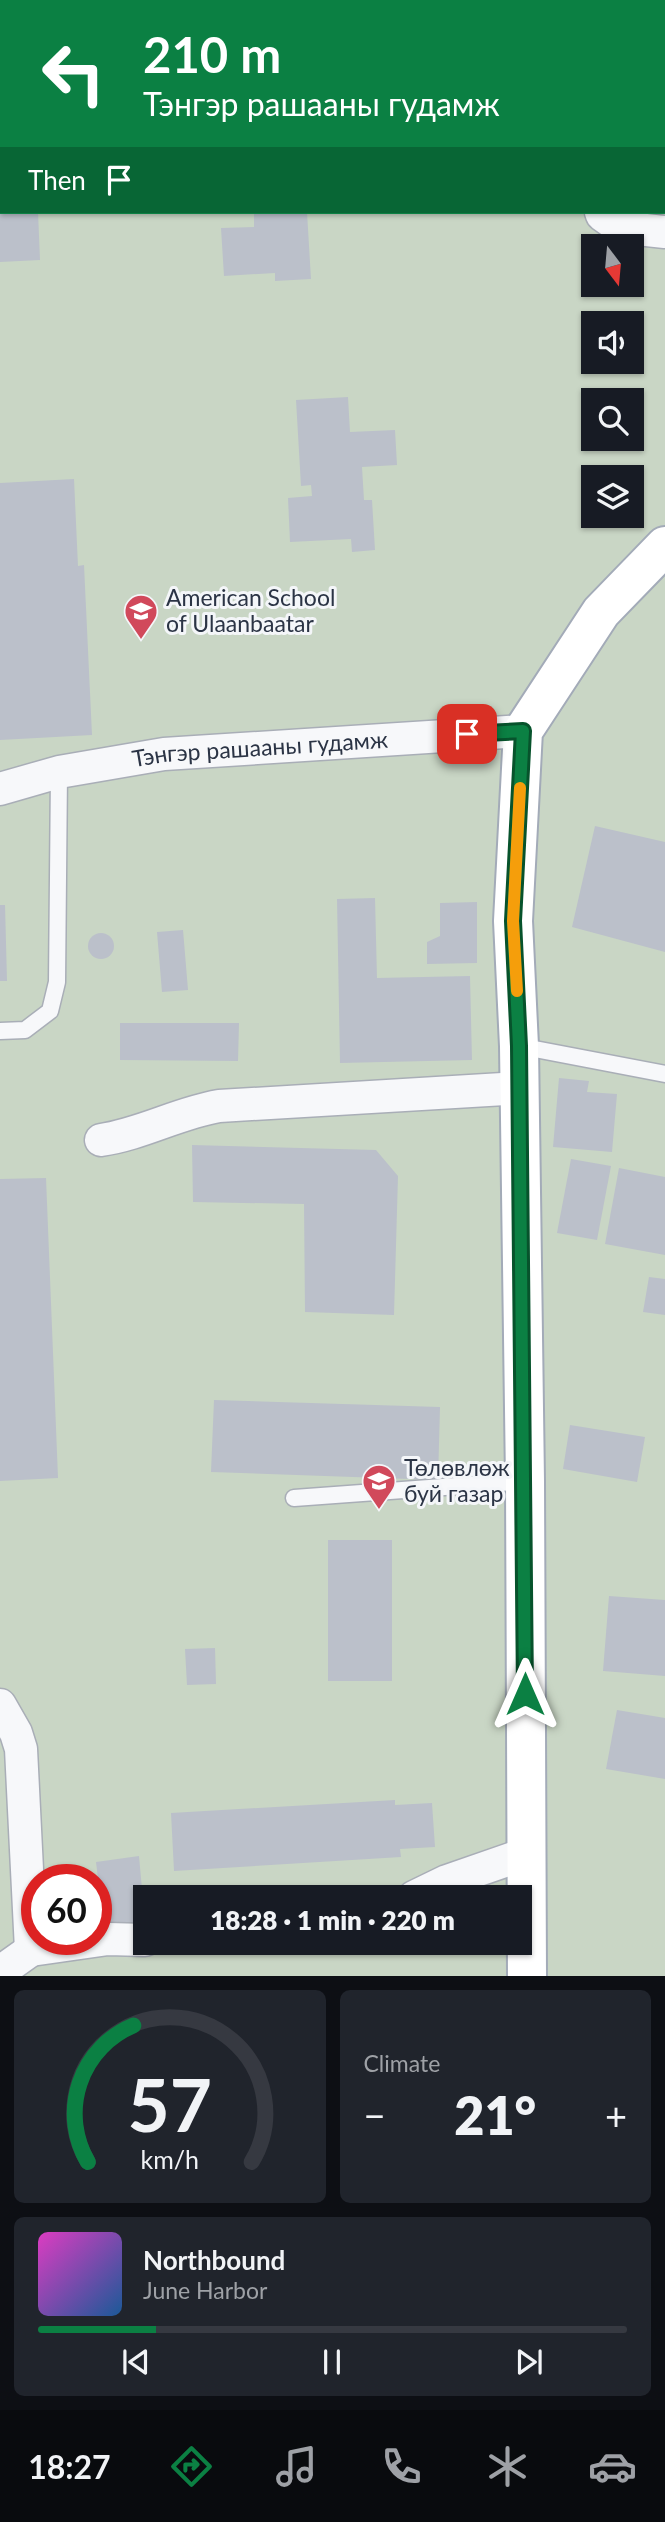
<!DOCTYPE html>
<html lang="en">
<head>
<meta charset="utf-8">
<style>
  :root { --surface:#171b24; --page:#20242c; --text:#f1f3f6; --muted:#9ea1a6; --line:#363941; --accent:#0b8043 }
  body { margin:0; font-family:Lato,sans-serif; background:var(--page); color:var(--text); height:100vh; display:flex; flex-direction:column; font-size:26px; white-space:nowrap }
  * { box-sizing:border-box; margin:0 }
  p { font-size:23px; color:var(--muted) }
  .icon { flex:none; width:38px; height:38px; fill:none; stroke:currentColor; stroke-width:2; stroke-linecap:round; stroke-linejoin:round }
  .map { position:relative; height:1976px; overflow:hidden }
  .details { display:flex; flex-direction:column; gap:14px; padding:14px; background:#0d0f14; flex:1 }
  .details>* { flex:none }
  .top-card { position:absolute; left:0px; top:0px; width:665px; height:214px; box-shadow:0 2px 5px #0004; background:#0b8043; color:#fff; overflow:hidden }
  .needle { width:46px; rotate:164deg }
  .controls { position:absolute; left:581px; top:234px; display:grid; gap:14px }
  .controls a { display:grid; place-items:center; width:63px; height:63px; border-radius:0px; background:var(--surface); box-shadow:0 2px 5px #0004; font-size:35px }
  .speed { position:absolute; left:21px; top:1864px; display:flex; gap:14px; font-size:35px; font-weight:700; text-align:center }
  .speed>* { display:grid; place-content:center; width:91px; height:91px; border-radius:50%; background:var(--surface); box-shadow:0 2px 5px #0004; line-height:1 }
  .speed .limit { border:10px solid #d22; background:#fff; color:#111 }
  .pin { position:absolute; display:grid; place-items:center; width:60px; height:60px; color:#fff; margin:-30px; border-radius:14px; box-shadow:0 4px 10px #0006 }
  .me { position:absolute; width:77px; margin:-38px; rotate:0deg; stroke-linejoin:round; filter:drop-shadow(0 0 5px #0008) }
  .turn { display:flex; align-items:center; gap:24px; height:147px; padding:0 28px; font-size:32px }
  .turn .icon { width:91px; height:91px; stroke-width:2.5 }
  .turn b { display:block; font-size:49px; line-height:60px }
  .then { display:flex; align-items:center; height:66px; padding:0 28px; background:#0003; gap:14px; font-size:26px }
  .big { font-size:52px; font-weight:800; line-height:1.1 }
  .details .card { flex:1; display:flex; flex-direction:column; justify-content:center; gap:10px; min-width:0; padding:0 24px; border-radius:10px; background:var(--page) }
  .details .dial { align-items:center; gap:0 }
  .dial svg { height:182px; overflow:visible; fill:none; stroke:var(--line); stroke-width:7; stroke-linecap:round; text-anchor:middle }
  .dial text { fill:var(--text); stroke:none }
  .song { display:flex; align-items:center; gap:21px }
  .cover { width:84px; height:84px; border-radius:10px; background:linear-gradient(135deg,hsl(310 70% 55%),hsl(210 70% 35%)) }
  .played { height:7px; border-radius:4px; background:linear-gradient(90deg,var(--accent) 20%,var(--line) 20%) }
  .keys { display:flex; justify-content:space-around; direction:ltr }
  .heat { display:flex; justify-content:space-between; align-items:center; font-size:38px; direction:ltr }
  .details .tiles { flex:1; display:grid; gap:14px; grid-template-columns:1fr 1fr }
  .card:last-child { grid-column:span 2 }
  .trip { position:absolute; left:133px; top:1885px; width:399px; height:70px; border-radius:0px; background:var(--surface); box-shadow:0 2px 5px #0004; font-weight:800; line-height:70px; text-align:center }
  .dock { display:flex; height:112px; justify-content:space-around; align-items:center; background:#090b0e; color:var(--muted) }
  .dock .icon { width:49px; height:49px }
  .dock .selected { color:var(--accent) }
  .dock b { font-size:32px; color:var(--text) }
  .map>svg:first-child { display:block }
</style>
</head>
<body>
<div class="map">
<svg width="665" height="1976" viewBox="0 0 665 1976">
  <rect width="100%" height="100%" fill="#e4e7ec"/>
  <path fill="#c9d6c5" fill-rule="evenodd" d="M0,0H665V1976H0ZM2,2H663V212H2ZM593,247H632V285H593ZM593,324H632V362H593ZM593,401H632V439H593ZM593,478H632V516H593ZM37,1880H96V1939H37ZM145,1897H520V1942H145Z"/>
  <g fill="#bbc0ca">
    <polygon points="0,212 38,212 40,260 0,262"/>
    <polygon points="254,212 307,212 311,279 275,281 275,273 224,276 221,228 254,227"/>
    <polygon points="348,397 350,432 395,430 397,465 362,467 364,500 372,500 375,550 352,552 351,539 290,542 288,498 312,496 311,485 301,486 296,400"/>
    <polygon points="74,479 78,566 84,565 92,735 0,740 0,483"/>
    <polygon points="595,826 665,842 665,952 572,927"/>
    <polygon points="375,898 377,978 470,976 472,1060 340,1063 337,899"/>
    <polygon points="477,902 477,963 427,964 427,942 440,936 440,903"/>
    <polygon points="0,905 5,905 7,981 0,981"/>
    <polygon points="183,930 188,990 162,992 157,932"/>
    <circle cx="101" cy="946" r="13"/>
    <polygon points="120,1023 239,1023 238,1061 120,1060"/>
    <polygon points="559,1078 589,1081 587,1092 617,1094 612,1152 553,1147"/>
    <polygon points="192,1145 376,1150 398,1176 394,1315 305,1312 304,1204 193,1202"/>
    <polygon points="571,1159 611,1166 597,1240 557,1233"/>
    <polygon points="619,1168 665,1177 665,1255 605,1244"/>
    <polygon points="46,1178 58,1478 0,1481 0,1179"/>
    <polygon points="649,1277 665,1279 665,1315 643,1312"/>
    <polygon points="214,1400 440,1407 438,1480 211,1472"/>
    <polygon points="570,1425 645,1437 637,1482 563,1469"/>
    <rect x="328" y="1540" width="64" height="141"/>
    <polygon points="609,1596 665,1600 665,1676 603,1671"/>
    <polygon points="215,1648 216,1684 187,1685 185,1649"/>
    <polygon points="617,1710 665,1718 665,1779 606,1769"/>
    <polygon points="395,1800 395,1805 432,1803 435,1847 400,1849 401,1857 174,1871 171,1813"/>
    <polygon points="139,1856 145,1923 104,1928 96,1862"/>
  </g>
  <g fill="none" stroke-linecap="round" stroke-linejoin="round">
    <defs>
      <g id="service">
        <polyline points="0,1031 25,1030 50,1011 57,982 59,772"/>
        <polyline points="519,1046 665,1074"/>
        <polyline points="294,1498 525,1481"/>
      </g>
      <g id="minor">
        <polyline points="593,0 593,2"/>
        <polyline points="601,212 602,215 619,227 665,232"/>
        <path id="s1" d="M0,789L59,772L164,754L523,731"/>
        <path d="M101,1140C142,1134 178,1113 219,1106L520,1088"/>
        <polyline points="0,1705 16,1733 21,1749 31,1950 108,1939 145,1940"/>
        <polyline points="414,1897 447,1881 525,1854"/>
        <polyline points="0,1972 31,1950"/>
      </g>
      <polyline id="primary" points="527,1976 525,1481 519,1046 513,921 523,731 601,612 665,546"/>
    </defs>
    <use href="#service" stroke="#a9aeb7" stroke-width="19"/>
    <use href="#minor" stroke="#a9aeb7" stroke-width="35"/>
    <use href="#primary" stroke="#a3abb8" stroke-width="42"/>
    <use href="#service" stroke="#f7f8fa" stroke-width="16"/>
    <use href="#minor" stroke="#f7f8fa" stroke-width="32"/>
    <use href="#primary" stroke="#fff" stroke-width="38"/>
  </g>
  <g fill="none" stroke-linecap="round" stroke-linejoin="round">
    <defs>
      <polyline id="route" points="467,734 523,731 513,921 519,1046 525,1694"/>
    </defs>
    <use href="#route" stroke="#07532c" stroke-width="18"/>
    <use href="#route" stroke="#0b8043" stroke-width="12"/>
    <polyline stroke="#f59e0b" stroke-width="12" points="517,991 513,921 520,788"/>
  </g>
  <defs>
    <symbol id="school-pin" viewBox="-11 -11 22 30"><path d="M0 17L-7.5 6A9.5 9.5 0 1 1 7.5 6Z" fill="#d1495b" stroke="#f4f6f9"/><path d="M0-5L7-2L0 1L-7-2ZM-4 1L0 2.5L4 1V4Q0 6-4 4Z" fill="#fff"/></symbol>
  </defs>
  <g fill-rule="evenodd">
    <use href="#school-pin" x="122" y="592" width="38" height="52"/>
    <use href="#school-pin" x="360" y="1462" width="38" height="52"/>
  </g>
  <g text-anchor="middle" stroke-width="6" stroke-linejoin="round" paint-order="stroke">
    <g font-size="23" fill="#2b3445" stroke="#f4f6f9" text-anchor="start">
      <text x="166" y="606">American School<tspan x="166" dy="26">of Ulaanbaatar</tspan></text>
      <text x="404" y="1476">Төлөвлөж<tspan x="404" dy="26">буй газар</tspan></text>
    </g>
    <g font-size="23" fill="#2b3445" stroke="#f4f6f9">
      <text dy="8" stroke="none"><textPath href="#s1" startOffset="264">Тэнгэр рашааны гудамж</textPath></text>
    </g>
  </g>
</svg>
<div class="controls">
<a><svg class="needle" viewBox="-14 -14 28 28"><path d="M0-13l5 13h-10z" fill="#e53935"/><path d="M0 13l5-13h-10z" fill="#9ea1a6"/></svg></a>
<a><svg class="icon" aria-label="sound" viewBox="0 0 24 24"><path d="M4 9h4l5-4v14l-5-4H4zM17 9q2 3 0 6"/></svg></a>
<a><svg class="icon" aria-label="search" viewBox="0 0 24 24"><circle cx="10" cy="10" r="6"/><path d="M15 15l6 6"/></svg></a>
<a><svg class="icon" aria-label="layers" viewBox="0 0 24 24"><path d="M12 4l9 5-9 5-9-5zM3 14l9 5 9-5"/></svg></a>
</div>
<div class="speed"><div class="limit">60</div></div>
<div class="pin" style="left:467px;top:734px;background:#d93025"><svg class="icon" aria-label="arrive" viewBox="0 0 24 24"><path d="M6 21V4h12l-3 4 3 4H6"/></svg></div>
<svg class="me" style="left:525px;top:1694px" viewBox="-20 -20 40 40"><path d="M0-17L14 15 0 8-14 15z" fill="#0b8043" stroke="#fff" stroke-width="4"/></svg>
<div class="trip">18:28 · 1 min · 220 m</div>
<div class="top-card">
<div class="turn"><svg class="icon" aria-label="left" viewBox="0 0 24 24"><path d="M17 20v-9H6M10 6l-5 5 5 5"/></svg><div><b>210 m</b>Тэнгэр рашааны гудамж</div></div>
<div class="then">Then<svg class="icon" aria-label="arrive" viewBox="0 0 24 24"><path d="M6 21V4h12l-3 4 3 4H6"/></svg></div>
</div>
</div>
<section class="details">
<div class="tiles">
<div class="card dial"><svg viewBox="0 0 100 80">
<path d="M14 69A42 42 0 1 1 86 69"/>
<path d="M14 69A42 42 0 0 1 34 9" stroke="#0b8043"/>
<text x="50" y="56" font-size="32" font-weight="700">57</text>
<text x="50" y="72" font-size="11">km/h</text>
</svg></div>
<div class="card"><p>Climate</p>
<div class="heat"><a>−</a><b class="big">21°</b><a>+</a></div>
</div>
<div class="card">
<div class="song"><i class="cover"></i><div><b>Northbound</b><p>June Harbor</p></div></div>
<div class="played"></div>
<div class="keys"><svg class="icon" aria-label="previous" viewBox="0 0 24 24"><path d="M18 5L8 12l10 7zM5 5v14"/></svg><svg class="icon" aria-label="pause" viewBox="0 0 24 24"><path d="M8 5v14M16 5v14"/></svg><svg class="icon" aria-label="next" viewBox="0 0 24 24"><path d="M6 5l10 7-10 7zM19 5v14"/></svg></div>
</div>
</div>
</section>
<nav class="dock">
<b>18:27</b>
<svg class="icon selected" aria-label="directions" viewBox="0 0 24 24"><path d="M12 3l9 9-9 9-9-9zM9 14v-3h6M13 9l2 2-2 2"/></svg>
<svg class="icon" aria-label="music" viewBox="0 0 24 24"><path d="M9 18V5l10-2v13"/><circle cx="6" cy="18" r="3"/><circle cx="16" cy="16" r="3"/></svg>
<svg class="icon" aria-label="phone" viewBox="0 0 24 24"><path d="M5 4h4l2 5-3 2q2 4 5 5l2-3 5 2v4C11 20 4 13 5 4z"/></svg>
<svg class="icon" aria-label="climate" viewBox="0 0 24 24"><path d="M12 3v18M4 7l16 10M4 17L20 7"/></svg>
<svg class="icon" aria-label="car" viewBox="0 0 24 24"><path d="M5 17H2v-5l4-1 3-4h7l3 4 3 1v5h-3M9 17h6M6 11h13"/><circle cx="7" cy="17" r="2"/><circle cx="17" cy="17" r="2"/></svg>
</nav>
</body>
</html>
